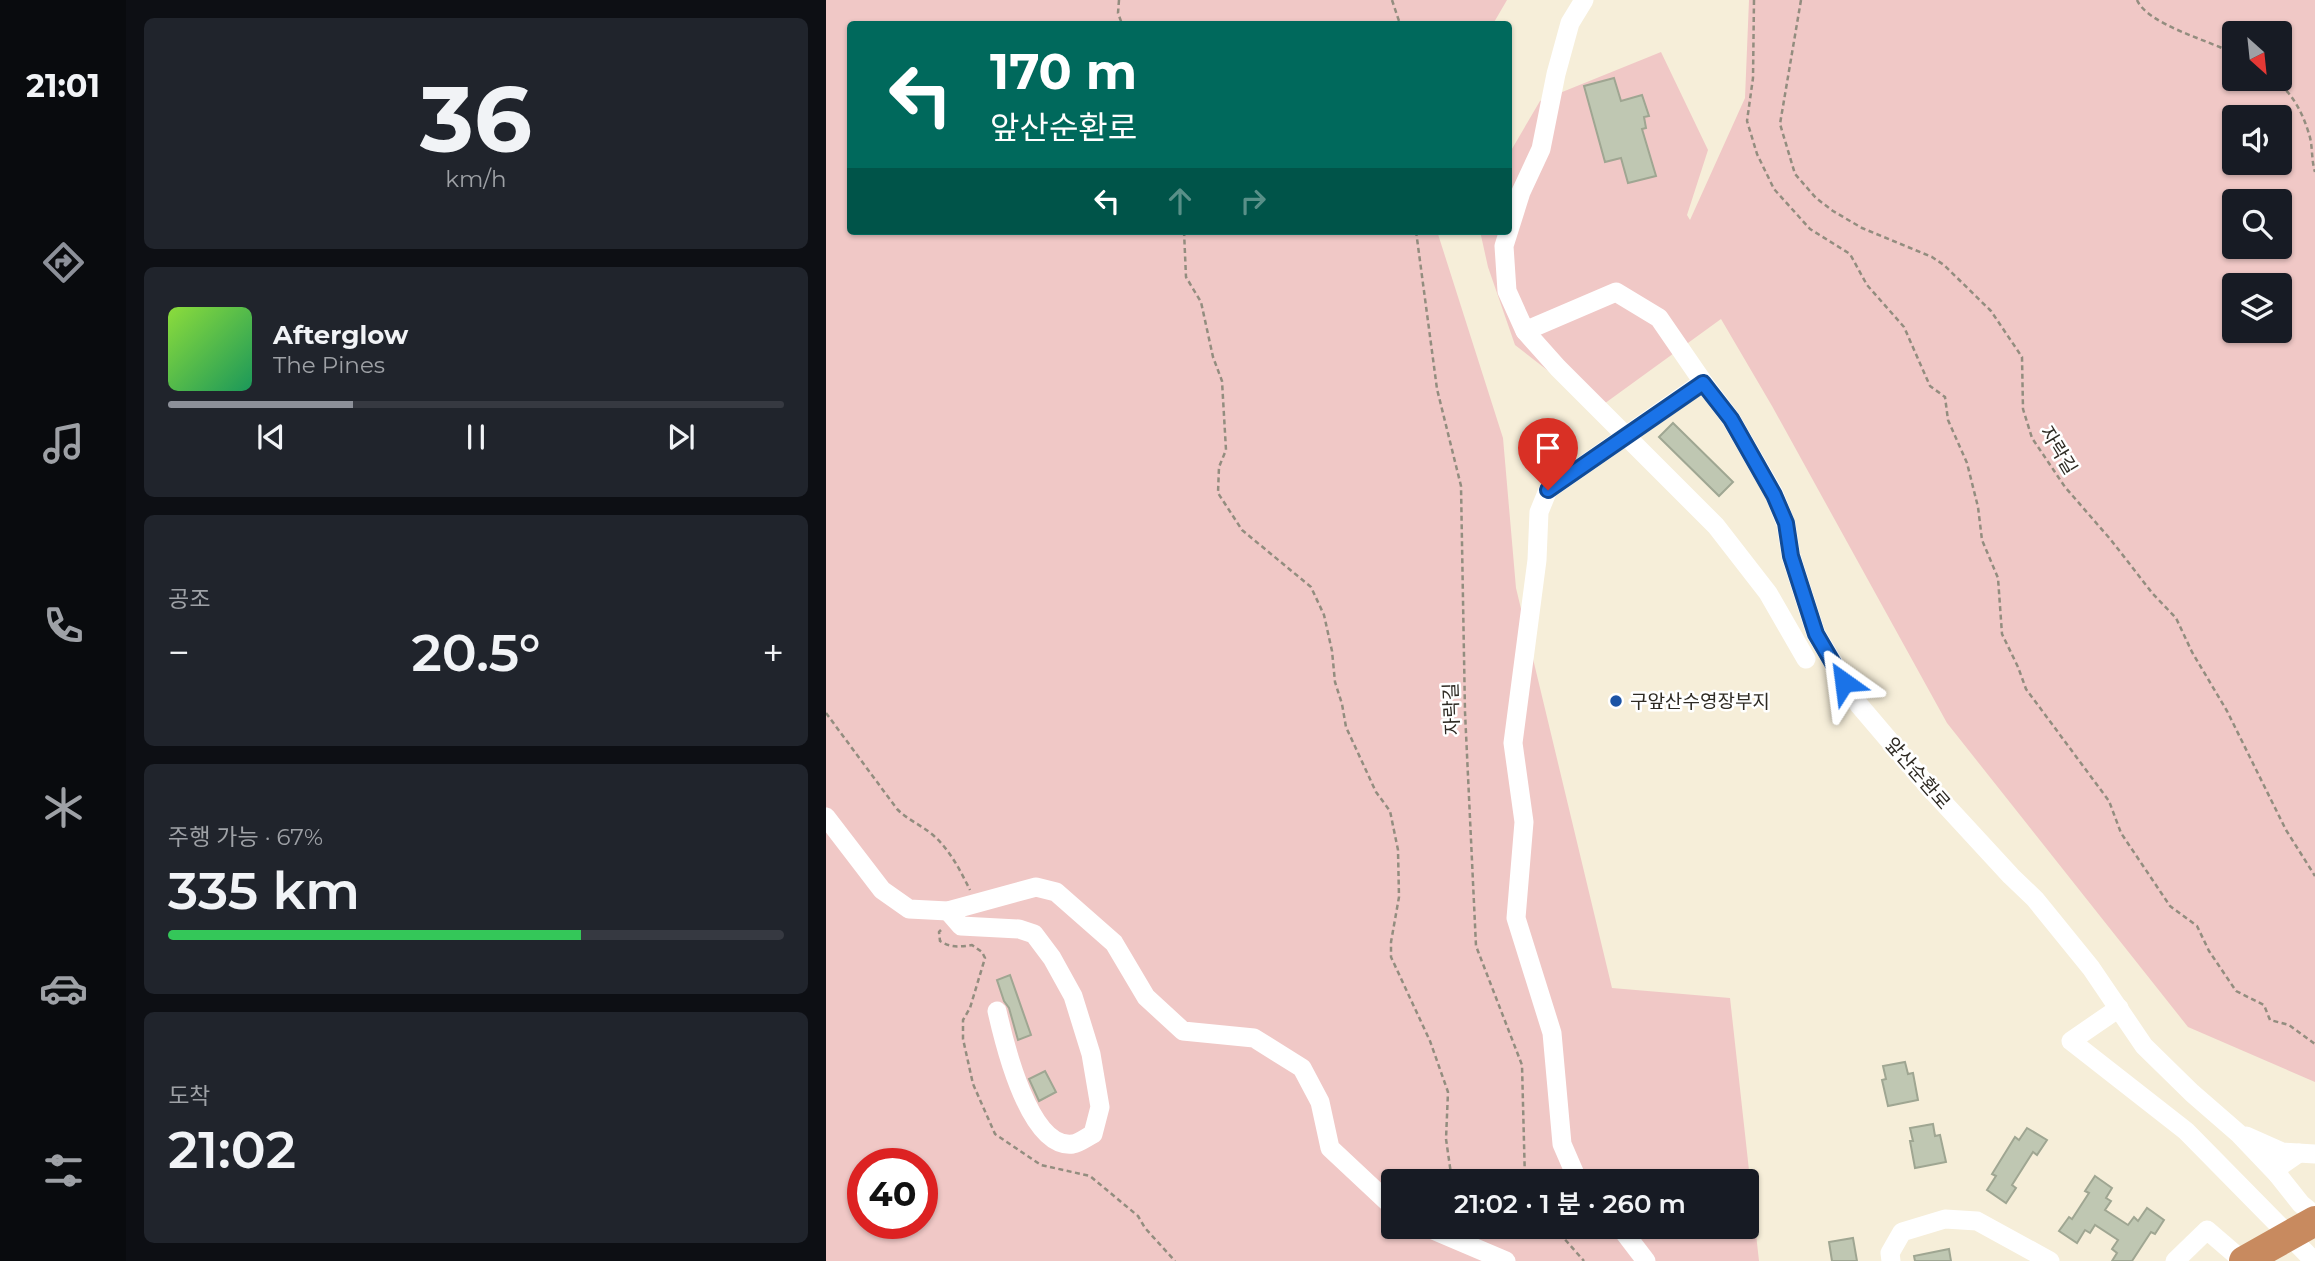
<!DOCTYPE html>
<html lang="ko">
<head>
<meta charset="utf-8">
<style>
  :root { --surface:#171b24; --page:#20242c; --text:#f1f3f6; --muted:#9ea1a6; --line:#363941; --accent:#8c9099 }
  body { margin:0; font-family:Montserrat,"Noto Sans KR",sans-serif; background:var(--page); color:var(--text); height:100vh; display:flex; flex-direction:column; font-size:26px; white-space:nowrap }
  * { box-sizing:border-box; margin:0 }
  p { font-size:23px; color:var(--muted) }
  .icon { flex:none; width:38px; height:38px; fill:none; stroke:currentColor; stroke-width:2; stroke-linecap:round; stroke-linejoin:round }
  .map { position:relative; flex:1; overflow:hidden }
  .panel { display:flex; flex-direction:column; gap:18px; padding:18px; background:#0d0f14; width:700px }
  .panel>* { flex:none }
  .hud { position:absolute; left:21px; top:21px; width:665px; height:214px; border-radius:7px; box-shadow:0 2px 5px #0004; background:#00695c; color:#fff; overflow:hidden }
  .needle { width:46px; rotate:153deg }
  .fabs { position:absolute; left:1396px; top:21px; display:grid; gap:14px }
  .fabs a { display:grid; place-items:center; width:70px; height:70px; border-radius:7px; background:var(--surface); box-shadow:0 2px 5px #0004; font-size:35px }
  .speed { position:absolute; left:21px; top:1148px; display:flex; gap:14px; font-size:35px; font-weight:700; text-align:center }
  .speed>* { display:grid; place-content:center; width:91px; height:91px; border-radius:50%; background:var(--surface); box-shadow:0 2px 5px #0004; line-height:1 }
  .speed .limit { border:10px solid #d22; background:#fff; color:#111 }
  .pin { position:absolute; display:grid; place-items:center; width:60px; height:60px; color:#fff; margin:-72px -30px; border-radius:50% 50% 50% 0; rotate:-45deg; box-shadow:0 0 7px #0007 }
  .pin .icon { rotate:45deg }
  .me { position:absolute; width:77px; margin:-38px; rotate:329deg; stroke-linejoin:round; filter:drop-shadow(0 0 5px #0008) }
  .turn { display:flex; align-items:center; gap:24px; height:147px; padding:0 28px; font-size:32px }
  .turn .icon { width:91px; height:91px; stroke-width:2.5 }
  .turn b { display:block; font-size:49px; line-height:60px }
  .lanes { display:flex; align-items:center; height:66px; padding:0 28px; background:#0003; justify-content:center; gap:35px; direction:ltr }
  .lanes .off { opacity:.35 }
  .big { font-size:52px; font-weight:600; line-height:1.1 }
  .panel .tile { flex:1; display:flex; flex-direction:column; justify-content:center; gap:10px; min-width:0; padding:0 24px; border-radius:10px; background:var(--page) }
  .panel .dial { align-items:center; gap:0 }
  .dial b { font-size:91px; line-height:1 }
  .song { display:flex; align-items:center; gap:21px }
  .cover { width:84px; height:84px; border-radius:10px; background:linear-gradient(135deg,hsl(90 70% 55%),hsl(150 70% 35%)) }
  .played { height:7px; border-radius:4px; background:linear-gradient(90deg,var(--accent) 30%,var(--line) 30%) }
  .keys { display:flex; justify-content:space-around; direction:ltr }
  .heat { display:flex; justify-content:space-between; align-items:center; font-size:38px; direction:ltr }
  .charge { height:10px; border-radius:5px; background:linear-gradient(90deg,#34c759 67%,var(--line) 0) }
  .trip { position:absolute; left:555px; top:1169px; width:378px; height:70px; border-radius:7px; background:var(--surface); box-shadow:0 2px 5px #0004; font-weight:600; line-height:70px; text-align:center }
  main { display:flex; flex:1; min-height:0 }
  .tabs { display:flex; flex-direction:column; width:126px; justify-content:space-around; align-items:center; background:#090b0e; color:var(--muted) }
  .tabs .icon { width:49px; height:49px }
  .tabs .current { color:var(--accent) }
  .tabs b { font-size:32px; color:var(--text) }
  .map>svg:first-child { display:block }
</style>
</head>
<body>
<main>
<nav class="tabs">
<b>21:01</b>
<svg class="icon current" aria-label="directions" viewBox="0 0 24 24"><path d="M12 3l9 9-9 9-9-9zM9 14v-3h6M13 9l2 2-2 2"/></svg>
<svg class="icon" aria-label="music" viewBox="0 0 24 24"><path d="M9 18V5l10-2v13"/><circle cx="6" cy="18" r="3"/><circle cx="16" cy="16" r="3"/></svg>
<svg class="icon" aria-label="phone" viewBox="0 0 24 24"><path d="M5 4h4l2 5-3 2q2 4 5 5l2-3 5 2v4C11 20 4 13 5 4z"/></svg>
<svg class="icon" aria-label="climate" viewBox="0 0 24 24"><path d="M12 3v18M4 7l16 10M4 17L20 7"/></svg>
<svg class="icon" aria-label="car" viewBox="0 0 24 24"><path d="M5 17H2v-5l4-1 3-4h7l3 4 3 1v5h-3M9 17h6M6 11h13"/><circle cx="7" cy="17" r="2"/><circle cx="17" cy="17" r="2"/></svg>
<svg class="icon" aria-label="filters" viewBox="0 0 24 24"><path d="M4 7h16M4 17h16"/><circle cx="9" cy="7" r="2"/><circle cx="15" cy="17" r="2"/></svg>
</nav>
<section class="panel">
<div class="tile dial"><b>36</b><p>km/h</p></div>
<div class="tile">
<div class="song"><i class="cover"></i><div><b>Afterglow</b><p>The Pines</p></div></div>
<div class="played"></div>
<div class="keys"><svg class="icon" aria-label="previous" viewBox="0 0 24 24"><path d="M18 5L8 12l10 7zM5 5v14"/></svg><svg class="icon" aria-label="pause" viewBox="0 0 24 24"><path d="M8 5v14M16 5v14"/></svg><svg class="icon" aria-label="next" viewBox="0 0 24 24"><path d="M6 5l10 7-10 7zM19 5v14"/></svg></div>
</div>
<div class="tile"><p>공조</p>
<div class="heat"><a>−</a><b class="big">20.5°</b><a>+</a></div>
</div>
<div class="tile"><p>주행 가능 · 67%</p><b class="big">335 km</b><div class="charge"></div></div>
<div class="tile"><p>도착</p><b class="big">21:02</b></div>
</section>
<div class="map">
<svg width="1489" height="1261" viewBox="0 0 1489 1261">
  <rect width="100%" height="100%" fill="#f6eed9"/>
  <g fill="#f0c8c6" fill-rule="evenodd">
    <path d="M0,0H681L667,24H24V231H611L677,438L690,588L786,988L904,998L933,1261H0ZM37,1164H96V1223H37ZM567,1181H920V1227H567Z"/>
    <path d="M923,0H1489V1082L1362,1027L1121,723L946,406L895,319L771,409L689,345L662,267L654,231H682L683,154L714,101L835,52L882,150L861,215L864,220L919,98ZM1409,33H1454V79H1409ZM1409,117H1454V163H1409ZM1409,201H1454V247H1409ZM1409,285H1454V331H1409Z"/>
  </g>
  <g fill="#bfc7b2" stroke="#9fa692" stroke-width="2">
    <polygon points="788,78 795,101 816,95 823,116 818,117 820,128 816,129 830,176 802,183 795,158 779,162 758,86"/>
    <polygon points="847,423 907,482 893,496 833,437"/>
    <polygon points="184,975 205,1035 192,1040 183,1008 178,1001 171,980"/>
    <polygon points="1079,1062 1082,1074 1087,1073 1092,1100 1062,1106 1056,1080 1060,1079 1057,1066"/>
    <polygon points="219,1071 230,1092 213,1101 203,1079"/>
    <polygon points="1107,1124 1109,1136 1114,1135 1120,1162 1089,1168 1084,1141 1087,1141 1084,1128"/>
    <polygon points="1201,1128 1221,1140 1211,1155 1207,1152 1186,1185 1190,1188 1180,1203 1161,1190 1170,1176 1166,1174 1189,1137 1193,1140"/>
    <polygon points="1269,1176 1286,1188 1280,1198 1285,1201 1279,1210 1302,1225 1308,1217 1312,1221 1321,1208 1338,1220 1329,1234 1325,1232 1306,1261 1286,1261 1291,1253 1286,1249 1292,1240 1269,1225 1264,1233 1259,1230 1251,1243 1233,1231 1243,1217 1246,1219 1263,1193 1259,1191"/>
    <polygon points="1027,1238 1031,1261 1006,1261 1003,1242"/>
    <polygon points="1123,1249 1125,1261 1089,1261 1088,1256"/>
  </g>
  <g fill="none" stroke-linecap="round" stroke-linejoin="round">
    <g stroke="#938d7f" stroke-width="2.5" stroke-dasharray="5 3.5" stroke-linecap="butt">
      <polyline points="293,0 292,13 296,24"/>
      <polyline points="566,0 574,24"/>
      <polyline points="928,0 927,78 921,121 931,154 948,189 984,229 1024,254 1041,285 1078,327 1104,386 1119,397 1122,420 1141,463 1152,507 1156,540 1172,578 1176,634 1192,667 1200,689 1283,801 1295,833 1344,906 1371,926 1383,951 1410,991 1438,1005 1444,1020 1463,1025 1489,1044"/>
      <polyline points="975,0 954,124 969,174 990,198 1007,211 1036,228 1106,257 1118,265 1165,311 1196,357 1197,409 1206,438 1239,487 1285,540 1327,594 1350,618 1366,652 1401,711 1460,830 1489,876"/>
      <path d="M1311,0C1322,25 1385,41 1409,54"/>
      <path d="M1448,79C1466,93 1476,111 1483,134C1487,146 1485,159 1489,172"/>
      <polyline points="358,231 360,277 375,302 387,357 396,381 400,450 393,467 392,493 416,530 485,587 498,615 506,651 509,682 516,704 520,727 550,792 564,811 572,850 573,897 565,942 565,957 604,1041 622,1092 620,1139 626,1181"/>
      <polyline points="590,231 611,389 635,486 639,712 650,946 696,1065 699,1181"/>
      <path d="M0,713L71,809C82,820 95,825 107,835C124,850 134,870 144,890"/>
      <path d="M115,930L113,932L114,941C125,948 133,947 146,945L156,952L159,958L144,1008L137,1020V1039L147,1084L169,1134L215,1165L264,1176L312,1216L319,1228L349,1261"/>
      <polyline points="728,1227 758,1261"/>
    </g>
    <g stroke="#fff" stroke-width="19">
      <polyline points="758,0 744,23 730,74 715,149 695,192 678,246 681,291 699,331 790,292 833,318 877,382"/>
      <polyline points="699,331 732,368 890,526 942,593 980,659"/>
      <polyline points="0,817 56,890 83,909 122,911 210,887 230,892 288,943 320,997 357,1031 428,1038 476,1068 494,1102 504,1148 567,1207"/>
      <path d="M122,911L135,926L193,929L208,934L226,958L247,996L265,1054L274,1107L267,1134C261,1137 253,1143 247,1144C203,1150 178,1042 171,1011"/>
      <polyline points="1293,1008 1245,1041 1360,1131 1488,1261"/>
      <polyline points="1420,1136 1456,1152 1489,1154"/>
      <polyline points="1473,1153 1454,1166 1452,1175 1475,1204 1489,1215"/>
      <polyline points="752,1181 736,1144 726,1033 690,918 698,822 687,743 711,560 713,512 722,490 877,382 905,419 948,494 960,524 965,556 990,634 1033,705 1102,786 1185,876 1209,899 1265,968 1318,1046 1366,1093 1412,1133 1452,1175"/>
      <polyline points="600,1227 680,1261"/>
      <polyline points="794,1227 820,1261"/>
      <polyline points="1065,1261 1064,1253 1076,1232 1119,1219 1151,1221 1224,1261"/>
      <polyline points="1349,1261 1381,1230 1417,1261"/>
    </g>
    <polyline stroke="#c88a5f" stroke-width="30" points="1418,1261 1489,1221"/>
  </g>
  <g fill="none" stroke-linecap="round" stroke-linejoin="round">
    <defs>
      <polyline id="route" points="722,490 877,383 905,419 948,495 960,523 965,556 990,634 1018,682"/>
    </defs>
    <use href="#route" stroke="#114b97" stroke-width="18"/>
    <use href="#route" stroke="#1a73e8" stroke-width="12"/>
  </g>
  <circle fill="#1b53a5" stroke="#fff" stroke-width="2.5" cx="790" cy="701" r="7"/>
  <g text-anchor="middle" stroke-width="5" stroke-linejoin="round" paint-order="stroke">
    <g font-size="19" fill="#2e2a23" stroke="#fff">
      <text transform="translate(1233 450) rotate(59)" y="7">자락길</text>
      <text transform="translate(625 709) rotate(-92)" y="7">자락길</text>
      <text transform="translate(1092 773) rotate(49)" y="7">앞산순환로</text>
    </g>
    <g font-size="19" fill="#2e2a23" stroke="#fff" text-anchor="start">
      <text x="804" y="708">구앞산수영장부지</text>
    </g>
  </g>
</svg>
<div class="fabs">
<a><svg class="needle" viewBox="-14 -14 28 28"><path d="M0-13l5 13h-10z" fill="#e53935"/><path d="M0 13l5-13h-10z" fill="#9ea1a6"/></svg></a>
<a><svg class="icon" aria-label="sound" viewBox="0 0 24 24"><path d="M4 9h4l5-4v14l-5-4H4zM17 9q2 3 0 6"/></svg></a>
<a><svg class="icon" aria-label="search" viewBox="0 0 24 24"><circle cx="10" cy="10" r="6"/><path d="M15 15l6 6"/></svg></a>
<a><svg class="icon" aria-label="layers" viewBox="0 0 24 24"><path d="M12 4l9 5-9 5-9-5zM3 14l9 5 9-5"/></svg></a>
</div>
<div class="speed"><div class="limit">40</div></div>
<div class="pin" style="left:722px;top:490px;background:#d93025"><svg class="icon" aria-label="arrive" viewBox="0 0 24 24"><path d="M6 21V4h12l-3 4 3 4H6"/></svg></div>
<svg class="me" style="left:1018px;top:682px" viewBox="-20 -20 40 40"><path d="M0-17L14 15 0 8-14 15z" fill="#1a73e8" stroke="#fff" stroke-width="4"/></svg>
<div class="trip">21:02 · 1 분 · 260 m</div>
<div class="hud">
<div class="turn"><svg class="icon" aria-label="left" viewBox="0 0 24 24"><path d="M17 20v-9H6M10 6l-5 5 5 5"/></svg><div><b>170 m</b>앞산순환로</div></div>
<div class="lanes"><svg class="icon" aria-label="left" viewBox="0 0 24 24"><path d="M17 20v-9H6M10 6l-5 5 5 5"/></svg><svg class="icon off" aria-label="ahead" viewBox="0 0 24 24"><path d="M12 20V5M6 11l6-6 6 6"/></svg><svg class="icon off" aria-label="right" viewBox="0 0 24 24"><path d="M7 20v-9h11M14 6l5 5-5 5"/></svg></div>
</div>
</div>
</main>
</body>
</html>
